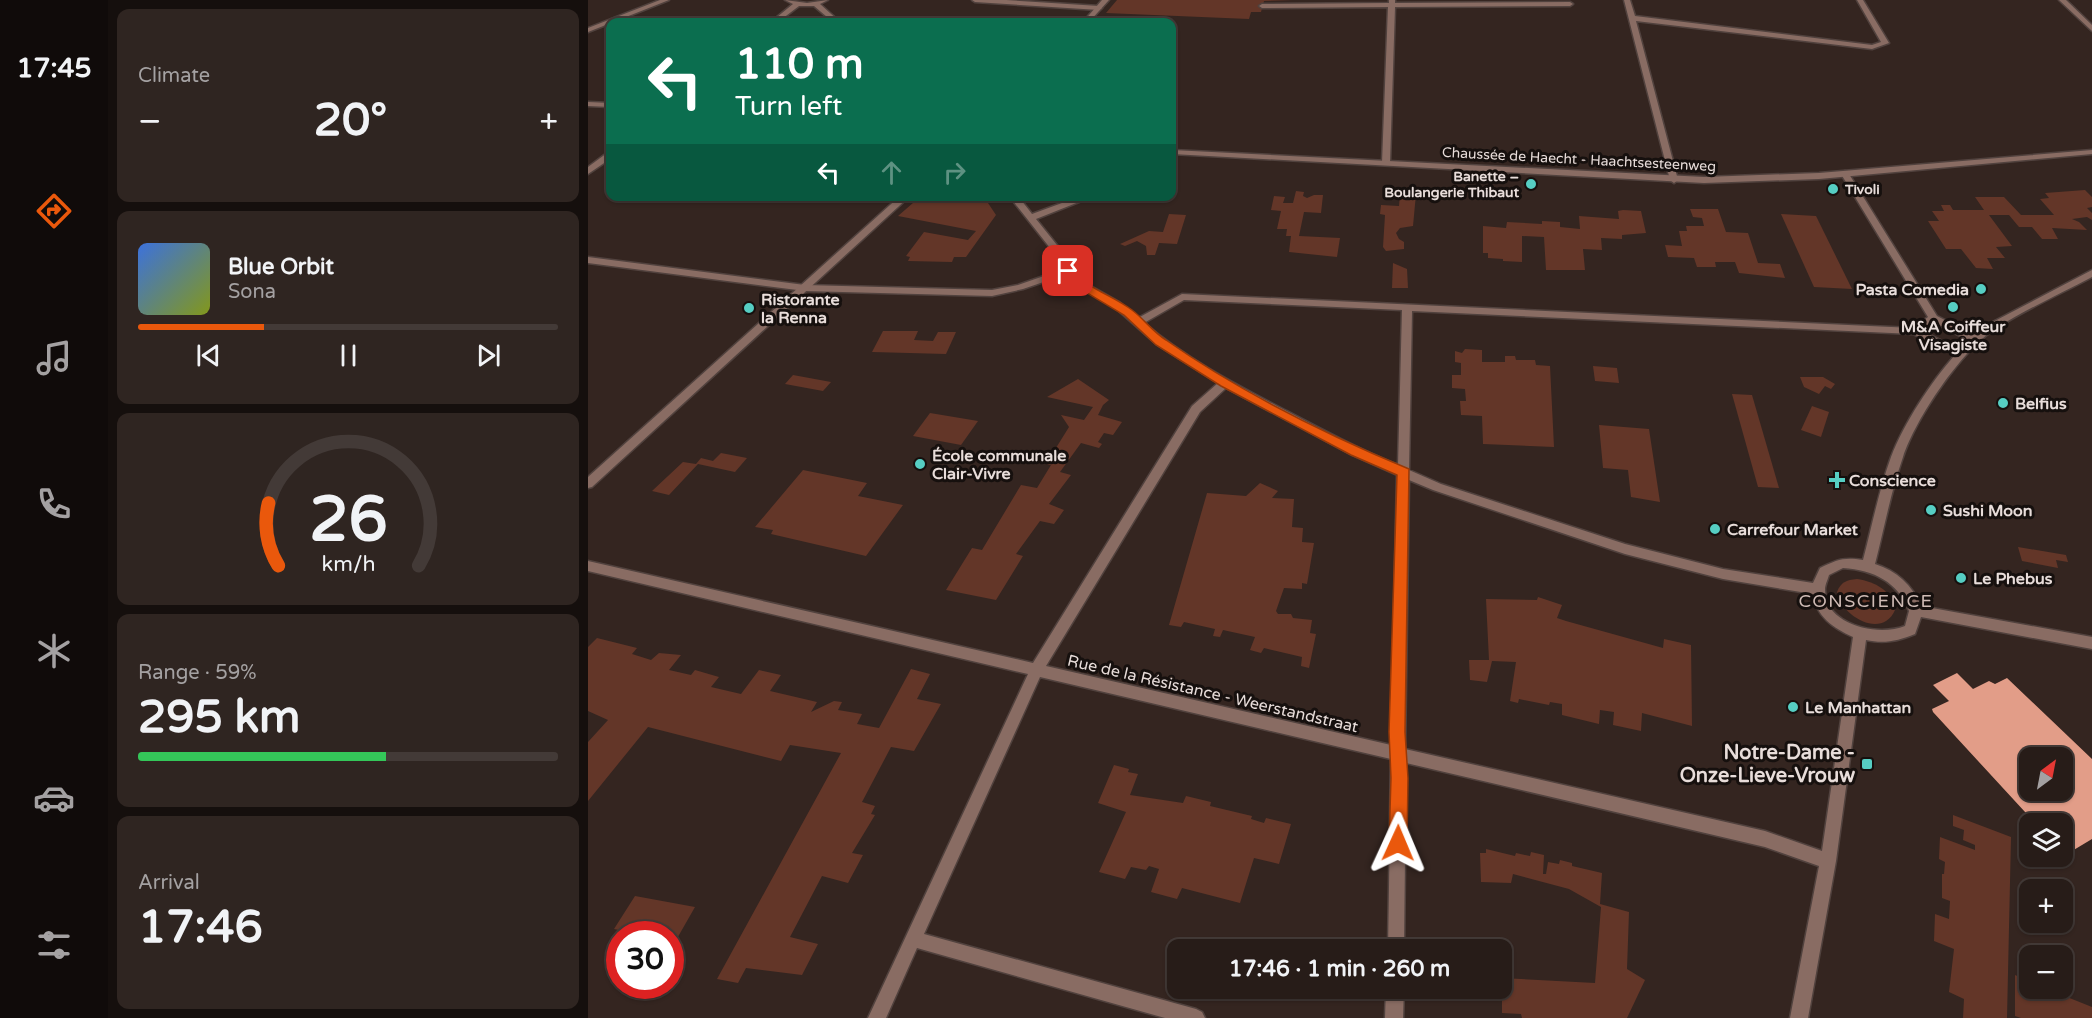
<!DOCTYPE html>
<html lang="en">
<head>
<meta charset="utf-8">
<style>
  :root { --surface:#271c18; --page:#2f2521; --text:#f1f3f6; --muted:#a4a1a2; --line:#433a37; --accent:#ea580c }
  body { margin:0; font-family:"Varela Round",sans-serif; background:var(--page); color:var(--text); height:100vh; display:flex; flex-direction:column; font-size:22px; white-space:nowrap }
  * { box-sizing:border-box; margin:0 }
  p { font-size:20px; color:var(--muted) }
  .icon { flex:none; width:33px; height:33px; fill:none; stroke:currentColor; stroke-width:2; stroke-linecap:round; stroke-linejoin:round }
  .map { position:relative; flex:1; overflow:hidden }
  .side { display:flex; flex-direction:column; gap:9px; padding:9px; background:#150f0d; width:480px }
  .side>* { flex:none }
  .banner { position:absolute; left:18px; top:18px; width:570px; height:183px; border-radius:12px; box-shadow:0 2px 4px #0004,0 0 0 2px var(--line); background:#0b6e4f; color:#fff; overflow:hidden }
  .needle { width:39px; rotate:32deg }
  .buttons { position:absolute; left:1431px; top:747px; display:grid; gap:12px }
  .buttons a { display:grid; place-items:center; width:54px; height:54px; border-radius:12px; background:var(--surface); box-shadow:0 2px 4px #0004,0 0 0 2px var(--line); font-size:30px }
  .speed { position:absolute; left:18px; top:921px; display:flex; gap:12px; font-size:30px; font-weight:700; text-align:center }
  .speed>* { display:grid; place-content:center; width:78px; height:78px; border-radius:50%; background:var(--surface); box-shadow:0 2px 4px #0004,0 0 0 2px var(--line); line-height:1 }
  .speed .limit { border:9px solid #d22; background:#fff; color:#111 }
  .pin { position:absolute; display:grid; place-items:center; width:51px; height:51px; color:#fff; margin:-26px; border-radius:12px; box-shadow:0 3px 9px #0006 }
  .me { position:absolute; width:66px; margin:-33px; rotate:1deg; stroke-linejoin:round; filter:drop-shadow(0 0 4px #0008) }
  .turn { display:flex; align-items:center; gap:21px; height:126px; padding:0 30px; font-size:27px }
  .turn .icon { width:78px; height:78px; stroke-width:2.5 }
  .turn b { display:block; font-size:42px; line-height:51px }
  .lanes { display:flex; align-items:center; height:57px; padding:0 30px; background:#0003; justify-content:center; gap:30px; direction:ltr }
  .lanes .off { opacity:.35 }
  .big { font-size:45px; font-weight:700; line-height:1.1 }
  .side .widget { flex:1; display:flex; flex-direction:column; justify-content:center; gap:9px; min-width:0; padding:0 21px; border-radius:12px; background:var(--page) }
  .side .dial { align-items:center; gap:0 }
  .dial svg { height:156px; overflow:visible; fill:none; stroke:var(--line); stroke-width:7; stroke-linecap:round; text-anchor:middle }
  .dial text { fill:var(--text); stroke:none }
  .song { display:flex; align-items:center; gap:18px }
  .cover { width:72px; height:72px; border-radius:9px; background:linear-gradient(135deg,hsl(220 70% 55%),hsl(70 70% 35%)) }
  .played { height:6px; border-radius:3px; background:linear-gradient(90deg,var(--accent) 30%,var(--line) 30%) }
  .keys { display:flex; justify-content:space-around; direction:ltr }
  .heat { display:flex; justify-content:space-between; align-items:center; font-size:33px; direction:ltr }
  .charge { height:9px; border-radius:4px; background:linear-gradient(90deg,#34c759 59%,var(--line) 0) }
  .trip { position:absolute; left:579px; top:939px; width:345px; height:60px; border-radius:12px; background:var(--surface); box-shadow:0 2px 4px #0004,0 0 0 2px var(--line); font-weight:700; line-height:60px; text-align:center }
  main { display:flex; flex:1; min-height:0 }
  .menu { display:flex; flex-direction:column; width:108px; justify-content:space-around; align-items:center; background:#100b0a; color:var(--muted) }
  .menu .icon { width:42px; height:42px }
  .menu .active { color:var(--accent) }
  .menu b { font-size:27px; color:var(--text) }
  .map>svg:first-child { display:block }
</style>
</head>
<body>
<main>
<nav class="menu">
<b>17:45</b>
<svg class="icon active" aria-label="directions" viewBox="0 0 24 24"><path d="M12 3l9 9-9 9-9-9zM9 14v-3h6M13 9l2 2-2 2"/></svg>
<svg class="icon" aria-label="music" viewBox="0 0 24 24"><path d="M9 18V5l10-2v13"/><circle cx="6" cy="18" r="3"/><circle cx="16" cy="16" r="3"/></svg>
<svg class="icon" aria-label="phone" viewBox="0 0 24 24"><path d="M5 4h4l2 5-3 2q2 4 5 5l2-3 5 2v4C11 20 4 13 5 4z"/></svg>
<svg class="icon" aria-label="climate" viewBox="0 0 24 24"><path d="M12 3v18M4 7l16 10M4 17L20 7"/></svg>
<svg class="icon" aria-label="car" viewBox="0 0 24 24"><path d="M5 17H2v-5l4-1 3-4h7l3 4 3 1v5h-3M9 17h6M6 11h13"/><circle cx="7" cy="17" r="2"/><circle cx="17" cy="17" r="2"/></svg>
<svg class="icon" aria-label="filters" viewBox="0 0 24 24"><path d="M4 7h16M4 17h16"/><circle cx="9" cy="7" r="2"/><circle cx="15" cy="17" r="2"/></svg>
</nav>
<section class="side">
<div class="widget"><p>Climate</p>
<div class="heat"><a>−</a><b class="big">20°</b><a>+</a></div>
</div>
<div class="widget">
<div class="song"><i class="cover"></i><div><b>Blue Orbit</b><p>Sona</p></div></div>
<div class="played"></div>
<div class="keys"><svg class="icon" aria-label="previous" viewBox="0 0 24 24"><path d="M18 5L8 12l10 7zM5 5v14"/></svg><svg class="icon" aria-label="pause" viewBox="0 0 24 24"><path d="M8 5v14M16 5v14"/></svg><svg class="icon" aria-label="next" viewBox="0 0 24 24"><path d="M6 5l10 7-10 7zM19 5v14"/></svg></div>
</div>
<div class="widget dial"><svg viewBox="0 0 100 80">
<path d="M14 69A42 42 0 1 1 86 69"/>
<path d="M14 69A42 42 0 0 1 9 37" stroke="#ea580c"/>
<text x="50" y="56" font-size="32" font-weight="700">26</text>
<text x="50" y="72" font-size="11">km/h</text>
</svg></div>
<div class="widget"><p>Range · 59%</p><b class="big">295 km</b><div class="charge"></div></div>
<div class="widget"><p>Arrival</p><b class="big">17:46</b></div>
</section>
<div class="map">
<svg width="1504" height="1018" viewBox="0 0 1504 1018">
  <rect width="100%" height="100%" fill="#342520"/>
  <g fill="#633628">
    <polygon points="529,0 705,0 676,1 673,12 663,12 661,19 518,13"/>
    <polygon points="1497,190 1504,197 1504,207 1499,208 1504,213 1504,220 1499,217 1484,219 1491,222 1499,230 1464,228 1470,239 1454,239 1444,227 1431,227 1421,215 1401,215 1424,246 1408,247 1417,258 1399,258 1405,269 1388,268 1373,249 1358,249 1340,221 1351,221 1344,211 1356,211 1353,205 1362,205 1365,210 1396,210 1387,197 1416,197 1433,215 1466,215 1452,199 1461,198 1457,193"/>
    <polygon points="708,191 716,192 715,196 719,198 726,195 735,195 733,213 716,212 711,236 752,238 749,257 701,252 703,236 698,236 699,229 689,229 693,211 683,210 686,196 697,197 695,203 705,203"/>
    <polygon points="812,194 828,194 825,226 812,228 808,233 811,239 816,242 816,249 798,251 795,247 797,215 792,214 793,205 811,206"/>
    <polygon points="333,196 396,197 408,215 378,257 366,257 364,262 320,261 322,257 318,256 336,232 380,240 388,231 310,216"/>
    <polygon points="1102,209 1130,209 1138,232 1160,233 1170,263 1192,264 1197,278 1151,273 1147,262 1127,262 1128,267 1109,267 1106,258 1080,257 1077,245 1094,246 1091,231 1099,231 1098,226 1116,226 1114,218 1105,217"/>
    <polygon points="1035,210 1053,211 1058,233 1034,235 1034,239 1013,238 1014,250 995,249 997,270 958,270 956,237 934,236 934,262 915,261 915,259 900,258 900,253 895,253 895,226 918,228 919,222 954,224 954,221 972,222 972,227 992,229 991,216 1031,219 1030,211"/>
    <polygon points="581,214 598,215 589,244 571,243 567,255 559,255 558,246 549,241 537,246 532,244 561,231 575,232"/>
    <polygon points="1193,214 1228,216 1264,289 1226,287"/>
    <polygon points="805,263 819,269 820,288 804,288"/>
    <polygon points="295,331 330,331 326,340 345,341 350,332 368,332 358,354 284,352"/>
    <polygon points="877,349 894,350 894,362 917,362 917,356 927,356 928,360 947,360 948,365 962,366 966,447 895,444 894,416 873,415 872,401 878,401 877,389 864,388 864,375 873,375 873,363 867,362 867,351 874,353"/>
    <polygon points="1005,366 1029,368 1031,383 1007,381"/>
    <polygon points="205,375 243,382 235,391 197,384"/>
    <polygon points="1212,377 1235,377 1247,384 1243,389 1237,386 1231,394 1216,387"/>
    <polygon points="490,379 521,400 515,405 510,415 534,422 525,435 516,433 510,442 514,444 511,448 493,443 472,472 483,475 461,504 476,510 466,524 452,521 428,554 435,556 408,600 358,590 384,548 394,550 433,485 449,488 463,465 458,464 481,427 473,415 496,420 505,407 459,397"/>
    <polygon points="1144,394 1164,395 1191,488 1170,487"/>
    <polygon points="1224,406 1241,412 1233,437 1213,430"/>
    <polygon points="342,413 390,421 373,445 325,436"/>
    <polygon points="1011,425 1061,429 1072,502 1043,497 1040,470 1015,468"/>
    <polygon points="133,453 159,458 147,472 110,464 81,495 64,491 95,462 108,464 113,458 125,461"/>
    <polygon points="215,470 279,483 270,496 315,505 278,556 183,534 185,530 167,527"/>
    <polygon points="672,483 690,491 684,498 706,499 704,527 715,528 714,542 726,543 719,584 714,583 714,589 696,588 688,611 690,614 703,614 705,618 724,620 722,633 728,634 721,668 713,666 714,657 676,648 673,653 662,650 667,637 635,630 632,637 625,636 627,629 596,622 593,627 581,625 619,493 658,496"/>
    <polygon points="1430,547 1478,555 1480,562 1468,560 1470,568 1434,561"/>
    <path d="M1269,579C1287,582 1304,590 1307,610C1294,640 1253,616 1249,592C1253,582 1258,580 1269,579Z"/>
    <polygon points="950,597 974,605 969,618 978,621 1075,648 1076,639 1103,645 1104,726 1054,713 1053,731 1025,725 1026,712 1012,710 1011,724 974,715 974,704 962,702 961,705 931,699 930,703 922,701 928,662 904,661 899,682 882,680 881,660 901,660 898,599 949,600"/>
    <polygon points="9,638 49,648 44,654 63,660 71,653 93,655 81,670 103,675 107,670 131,677 123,687 153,694 171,670 193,675 182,691 229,702 223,712 246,701 254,702 250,710 274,714 269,724 291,728 323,669 342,674 329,699 353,704 326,751 303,747 274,802 287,806 283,814 287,815 264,853 275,855 260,883 234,876 202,937 230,944 214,975 158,968 150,983 129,979 253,753 202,745 193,761 60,727 0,801 0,742 20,720 0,711 0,647"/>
    <polygon points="526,765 541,769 540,772 550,774 542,795 595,803 598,796 623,802 622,806 664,816 663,819 676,823 678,818 703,824 691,864 666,858 652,903 594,888 589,899 563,892 571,869 561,866 558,870 543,867 537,879 511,872 538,812 510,803"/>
    <polygon points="1365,815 1423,837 1419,1018 1375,1018 1376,999 1361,992 1366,949 1346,941 1347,914 1361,919 1362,901 1354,898 1354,874 1356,874 1357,862 1351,859 1352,837 1387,850 1387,845 1375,840 1376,830 1365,826"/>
    <polygon points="898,849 927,856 928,853 942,856 943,852 956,855 955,874 958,874 960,862 971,864 972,860 984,863 984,866 1014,873 1012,904 1041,912 1039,969 1057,980 1039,1018 934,1018 933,1014 914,1013 914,978 1007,983 1013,907 981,889 925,874 923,883 893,882 892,853 898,853"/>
    <polygon points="47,896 107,907 83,949 82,934 50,934 26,929"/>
    <polygon points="1427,975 1441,981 1442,988 1459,989 1504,1007 1504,1018 1433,1018 1427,1016"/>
  </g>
  <path fill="#e29d88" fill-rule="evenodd" d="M1369,673L1385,689L1401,681L1407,684L1419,678L1504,759V839L1474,857V824H1448L1345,712L1344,709L1361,701L1345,685ZM1442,758H1474V790H1442Z"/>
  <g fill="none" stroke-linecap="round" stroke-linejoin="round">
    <defs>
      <g id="minor">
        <polygon points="72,0 81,0 0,32 0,28"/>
        <polygon points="197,0 219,3 240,0 232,4 252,22 245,22 226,6 211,6 190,22 183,22 205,4"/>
        <polygon points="384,0 418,0 511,6 514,8 511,10 387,2"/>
        <polygon points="801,0 807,0 807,3 982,2 985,4 982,6 807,7 802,163 798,165 794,163 800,7 674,8 671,6 674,4 801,3"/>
        <polygon points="1036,0 1042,0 1047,16 1284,45 1293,42 1269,0 1275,0 1301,43 1284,49 1048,21 1090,180 1086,183 1082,180"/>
        <polygon points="1471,0 1478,0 1504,25 1504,31"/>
        <polygon points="19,153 22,153 22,159 0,174 0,167"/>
        <path d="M1257,171L1261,174L1349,316L1386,335L1399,325L1504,270V277C1472,294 1438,309 1407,329C1373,351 1328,418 1315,457C1303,491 1296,529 1287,564C1309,571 1324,585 1333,606L1504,637V649L1333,617L1327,634C1310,641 1296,644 1278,640L1248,861L1220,1018H1202L1231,866L1177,847L818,763L816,950H800L803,759L452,677L336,934L608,1009L614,1012L617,1018H577L329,948L298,1018H280L440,674L0,571V561L445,663L604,406L630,383L568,344L525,306L485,284L479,274L435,289L404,296L217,291L0,263V257L217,285L404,290L430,285L476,269L470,258L421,196H430L444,214L493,196H506L448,219L477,255L492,280L531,302L550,318L594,294L1325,328L1340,317L1253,174ZM596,300L814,310L810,465C768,448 729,427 689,406C643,382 596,357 556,323ZM824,311L1325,334L1367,355C1343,382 1316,423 1303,457C1291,490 1284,526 1275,560C1255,557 1249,560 1232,568L1225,583L1135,569L1037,544L853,484L821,470ZM1346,322L1381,341L1373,350L1334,331ZM638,388L764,455L809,475L803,745L458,666L612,412ZM821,480L845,490L1037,554L1135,579L1225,594C1228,616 1245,628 1265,637L1234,851L1177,831L817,749ZM1255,568C1286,570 1310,582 1321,611L1317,626C1290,637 1236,625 1237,589C1237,585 1240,579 1241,575Z"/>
        <polygon points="798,988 816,988 815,1018 797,1018"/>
      </g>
      <g id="tertiary">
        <polygon points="514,0 521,0 501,22 495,22"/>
        <polygon points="0,102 22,103 22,107 0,106"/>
        <polygon points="584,150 1116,177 1231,173 1504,150 1504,154 1231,179 1116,183 584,154"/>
        <polygon points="312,196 322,196 4,487 0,488 0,477"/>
      </g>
    </defs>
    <use href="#minor" stroke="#51423e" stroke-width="3"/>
    <use href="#tertiary" stroke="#51423e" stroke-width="3"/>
    <use href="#minor" fill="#896c63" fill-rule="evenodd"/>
    <use href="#tertiary" fill="#896c63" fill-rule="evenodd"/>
  </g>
  <path fill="#ea580c" stroke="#983908" stroke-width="1.5" d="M476,269H484C499,289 524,295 544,310C556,319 565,332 578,340C652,392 737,434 821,469L817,732L820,778L819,843L817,849L810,851L804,849L801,843L803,778L801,732L809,475L763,455L633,386L568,345L536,315L484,284L474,271Z"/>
  <g fill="#56cec3" stroke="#16100e" stroke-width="2">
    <circle cx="943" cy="184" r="6"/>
    <circle cx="1245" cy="189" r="6"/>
    <circle cx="1393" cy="289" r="6"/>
    <circle cx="1365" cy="307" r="6"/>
    <circle cx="161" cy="308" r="6"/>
    <circle cx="1415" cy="403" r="6"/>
    <circle cx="332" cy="464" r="6"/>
    <path d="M1246 471h6v6h6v6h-6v6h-6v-6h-6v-6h6z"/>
    <circle cx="1343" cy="510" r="6"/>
    <circle cx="1127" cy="529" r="6"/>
    <circle cx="1373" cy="578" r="6"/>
    <circle cx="1205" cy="707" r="6"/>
    <rect x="1273" y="758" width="12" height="12" rx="3"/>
  </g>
  <g text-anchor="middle" stroke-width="6" stroke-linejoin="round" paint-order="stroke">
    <g font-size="14" fill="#e8ddda" stroke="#16100e">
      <text transform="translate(991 159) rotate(3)" y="5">Chaussée de Haecht - Haachtsesteenweg</text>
    </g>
    <g font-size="14" font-weight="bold" fill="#e8ddda" stroke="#16100e" text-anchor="end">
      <text x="931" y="181">Banette –<tspan x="931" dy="16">Boulangerie Thibaut</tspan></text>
      <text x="1257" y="194" text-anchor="start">Tivoli</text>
    </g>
    <g font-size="16" font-weight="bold" fill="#e8ddda" stroke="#16100e" text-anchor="start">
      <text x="1381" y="295" text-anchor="end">Pasta Comedia</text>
      <text x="173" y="305">Ristorante<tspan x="173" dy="18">la Renna</tspan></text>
      <text x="1365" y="332" text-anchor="middle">M&amp;A Coiffeur<tspan x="1365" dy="18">Visagiste</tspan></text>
      <text x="1427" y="409">Belfius</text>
      <text x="344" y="461">École communale<tspan x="344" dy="18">Clair-Vivre</tspan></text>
      <text x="1261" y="486">Conscience</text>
      <text x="1355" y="516">Sushi Moon</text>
      <text x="1139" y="535">Carrefour Market</text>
      <text x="1385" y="584">Le Phebus</text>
      <text x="1217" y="713">Le Manhattan</text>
    </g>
    <g font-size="16" fill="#e8ddda" stroke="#16100e">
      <text transform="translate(625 693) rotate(13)" y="6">Rue de la Résistance - Weerstandstraat</text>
    </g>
    <g font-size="18" letter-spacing="1.5" fill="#cfbbb5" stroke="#16100e">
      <text x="1278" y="607">CONSCIENCE</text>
    </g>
    <g font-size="20" font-weight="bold" fill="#e8ddda" stroke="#16100e" text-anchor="end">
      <text x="1267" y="759">Notre-Dame -<tspan x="1267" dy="23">Onze-Lieve-Vrouw</tspan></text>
    </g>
  </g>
</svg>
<div class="buttons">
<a><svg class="needle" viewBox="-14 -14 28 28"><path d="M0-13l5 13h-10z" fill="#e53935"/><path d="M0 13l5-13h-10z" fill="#a4a1a2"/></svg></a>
<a><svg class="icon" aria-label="layers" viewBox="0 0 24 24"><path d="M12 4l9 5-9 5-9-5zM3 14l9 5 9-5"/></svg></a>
<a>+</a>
<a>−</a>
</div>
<div class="speed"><div class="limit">30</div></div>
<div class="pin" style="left:480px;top:271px;background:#d93025"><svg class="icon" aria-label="arrive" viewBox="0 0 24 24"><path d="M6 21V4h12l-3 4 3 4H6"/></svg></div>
<svg class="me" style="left:810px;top:843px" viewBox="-20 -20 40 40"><path d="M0-17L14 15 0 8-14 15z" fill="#ea580c" stroke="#fff" stroke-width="4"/></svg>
<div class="trip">17:46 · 1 min · 260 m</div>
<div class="banner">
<div class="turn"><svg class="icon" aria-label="left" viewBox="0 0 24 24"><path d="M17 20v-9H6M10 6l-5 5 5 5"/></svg><div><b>110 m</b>Turn left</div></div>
<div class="lanes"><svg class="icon" aria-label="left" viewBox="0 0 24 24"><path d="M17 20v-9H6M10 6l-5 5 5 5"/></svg><svg class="icon off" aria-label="ahead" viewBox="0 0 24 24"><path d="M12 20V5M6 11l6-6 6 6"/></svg><svg class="icon off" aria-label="right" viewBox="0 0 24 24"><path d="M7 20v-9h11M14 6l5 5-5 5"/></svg></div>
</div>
</div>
</main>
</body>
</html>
